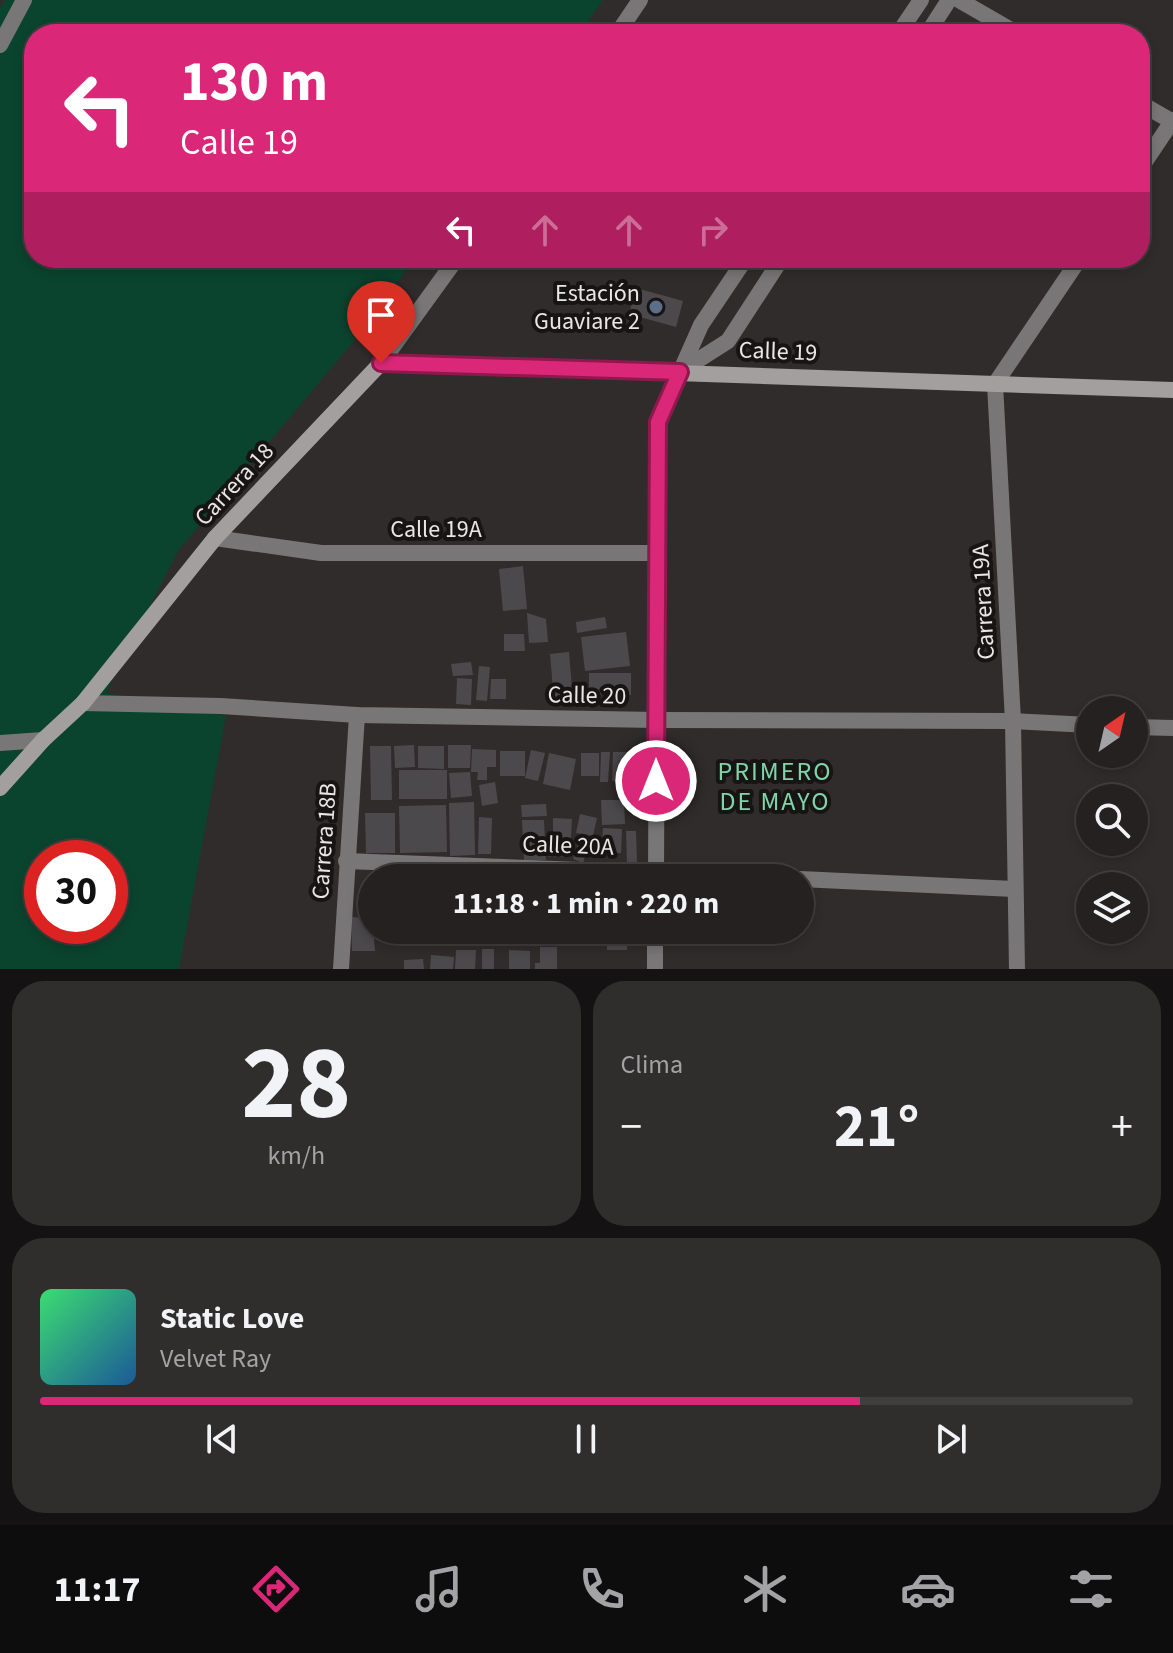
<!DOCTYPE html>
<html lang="es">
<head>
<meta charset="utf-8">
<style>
  :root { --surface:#242120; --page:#302e2d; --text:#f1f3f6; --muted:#a3a3a5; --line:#413e3e; --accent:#db2777 }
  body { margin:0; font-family:"Source Sans 3",sans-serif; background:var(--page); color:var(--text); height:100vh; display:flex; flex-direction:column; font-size:30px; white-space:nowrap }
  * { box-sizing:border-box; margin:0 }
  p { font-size:26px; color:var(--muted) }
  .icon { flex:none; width:44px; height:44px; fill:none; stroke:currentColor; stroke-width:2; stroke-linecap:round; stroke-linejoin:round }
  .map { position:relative; height:969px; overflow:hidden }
  .panel { display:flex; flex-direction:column; gap:12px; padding:12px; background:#141212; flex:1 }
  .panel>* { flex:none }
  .banner { position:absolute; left:24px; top:24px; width:1126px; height:244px; border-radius:32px; box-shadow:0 4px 12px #0003,0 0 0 2px var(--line); background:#db2777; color:#fff; overflow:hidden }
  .needle { width:52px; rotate:34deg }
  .tools { position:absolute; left:1076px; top:696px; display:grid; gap:16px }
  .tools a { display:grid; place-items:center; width:72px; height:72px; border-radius:50%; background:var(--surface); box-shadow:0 4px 12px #0003,0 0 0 2px var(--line); font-size:40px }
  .speed { position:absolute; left:24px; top:840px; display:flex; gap:16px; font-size:40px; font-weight:700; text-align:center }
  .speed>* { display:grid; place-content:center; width:104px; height:104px; border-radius:50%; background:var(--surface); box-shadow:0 4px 12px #0003,0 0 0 2px var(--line); line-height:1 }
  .speed .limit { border:12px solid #d22; background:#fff; color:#111 }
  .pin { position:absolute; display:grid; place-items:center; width:68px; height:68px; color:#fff; margin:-82px -34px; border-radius:50% 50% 50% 0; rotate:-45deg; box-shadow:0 0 8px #0007 }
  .pin .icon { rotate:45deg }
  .me { position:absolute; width:88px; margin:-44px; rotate:0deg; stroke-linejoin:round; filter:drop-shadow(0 0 6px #0008) }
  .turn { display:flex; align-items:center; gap:28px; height:168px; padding:0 24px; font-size:36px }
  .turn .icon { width:104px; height:104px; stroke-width:2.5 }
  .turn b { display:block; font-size:56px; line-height:68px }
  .lanes { display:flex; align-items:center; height:76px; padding:0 24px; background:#0003; justify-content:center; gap:40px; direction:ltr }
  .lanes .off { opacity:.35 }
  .big { font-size:60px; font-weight:700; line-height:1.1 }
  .panel .widget { flex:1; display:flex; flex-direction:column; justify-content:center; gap:12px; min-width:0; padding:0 28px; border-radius:32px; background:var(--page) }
  .panel .dial { align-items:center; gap:0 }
  .dial b { font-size:104px; line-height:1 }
  .song { display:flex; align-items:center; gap:24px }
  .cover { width:96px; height:96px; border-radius:12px; background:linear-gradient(135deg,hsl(140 70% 55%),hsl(210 70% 35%)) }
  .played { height:8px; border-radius:4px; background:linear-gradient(90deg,var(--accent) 75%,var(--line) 75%) }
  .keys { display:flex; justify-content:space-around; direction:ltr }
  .heat { display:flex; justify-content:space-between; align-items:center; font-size:44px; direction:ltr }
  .panel .tiles { flex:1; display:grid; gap:12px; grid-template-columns:1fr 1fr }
  .widget:last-child { grid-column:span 2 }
  .trip { position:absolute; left:358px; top:864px; width:456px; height:80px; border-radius:40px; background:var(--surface); box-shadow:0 4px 12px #0003,0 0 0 2px var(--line); font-weight:700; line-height:80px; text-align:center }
  .menu { display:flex; height:128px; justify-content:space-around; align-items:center; background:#0e0d0d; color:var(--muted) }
  .menu .icon { width:56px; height:56px }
  .menu .active { color:var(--accent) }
  .menu b { font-size:36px; color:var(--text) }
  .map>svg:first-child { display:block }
</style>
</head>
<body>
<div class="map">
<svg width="1173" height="969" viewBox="0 0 1173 969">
  <rect width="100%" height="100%" fill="#302c2b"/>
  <path fill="#0b442e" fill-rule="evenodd" d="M5,0H603L579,34H34V258H415L359,335L178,551L106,693L226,716L179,969H0V8ZM42,858H110V926H42Z"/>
  <g fill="#4c494c">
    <polygon points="636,288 683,301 676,327 629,314"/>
    <polygon points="523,566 527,609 503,611 499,569"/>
    <polygon points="527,613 546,619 548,642 529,643"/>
    <polygon points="605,617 607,628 577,633 576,622"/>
    <polygon points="626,632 630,666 585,671 581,637"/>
    <polygon points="504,634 524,634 525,651 504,651"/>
    <polygon points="569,652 573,700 554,701 550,654"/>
    <polygon points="471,662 473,675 453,676 451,664"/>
    <polygon points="479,666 490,667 487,701 476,700"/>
    <polygon points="589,673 631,673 631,695 589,694"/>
    <polygon points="457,678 472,679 471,705 456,704"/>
    <polygon points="491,679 506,679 506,699 490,699"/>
    <polygon points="414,745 415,767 395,768 394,746"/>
    <polygon points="448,745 471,745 470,768 448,768"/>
    <polygon points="370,746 391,746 392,800 371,800"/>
    <polygon points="418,746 444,746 444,769 418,768"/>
    <polygon points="472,749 496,750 496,767 487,767 487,780 477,780 478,772 471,772"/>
    <polygon points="531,750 545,753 538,781 525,778"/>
    <rect x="500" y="751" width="25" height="25"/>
    <polygon points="601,752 610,752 608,782 600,782"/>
    <polygon points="613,752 630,752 629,782 612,781"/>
    <polygon points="549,753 576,759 570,790 543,784"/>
    <rect x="581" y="753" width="18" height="23"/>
    <rect x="399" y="770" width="48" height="29"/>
    <polygon points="470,772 472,796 451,798 449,773"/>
    <polygon points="495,782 498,803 482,806 479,785"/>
    <polygon points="601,800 624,800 625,824 602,825"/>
    <polygon points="474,802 475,855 450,856 449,803"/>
    <polygon points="546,804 547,816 522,817 521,805"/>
    <polygon points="446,805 447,852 400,853 399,806"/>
    <polygon points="365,813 395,813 395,853 366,853"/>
    <polygon points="580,814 597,818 593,836 576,833"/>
    <polygon points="479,817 492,818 491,854 478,854"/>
    <polygon points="553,818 572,819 571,838 553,837"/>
    <polygon points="522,820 544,820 546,860 524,861"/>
    <polygon points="603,828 622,829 621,853 602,853"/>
    <polygon points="626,831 636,831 637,862 627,862"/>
    <polygon points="572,841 573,856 549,857 549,842"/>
    <polygon points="579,841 589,844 583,863 573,859"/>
    <polygon points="351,917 372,918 375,951 352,951"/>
    <polygon points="379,930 400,930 400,942 379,941"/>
    <polygon points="403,930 453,930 452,945 403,942"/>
    <polygon points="458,930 478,930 478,946 459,946"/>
    <polygon points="532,930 553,930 553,943 535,942"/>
    <rect x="607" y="930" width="20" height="20"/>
    <polygon points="540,947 557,947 557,969 535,969 535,963 540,963"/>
    <rect x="482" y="949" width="12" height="20"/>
    <polygon points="456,950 476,950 475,969 455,969"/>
    <polygon points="509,950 530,951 530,969 509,969"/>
    <polygon points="431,955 454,957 453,969 430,969"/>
    <polygon points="423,959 424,969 404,969 404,960"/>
  </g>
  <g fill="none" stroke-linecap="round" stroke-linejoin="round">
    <g stroke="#787676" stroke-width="16">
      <polyline points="959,0 1018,34"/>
      <polyline points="617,34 640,0"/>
      <polyline points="898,34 921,0"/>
      <polyline points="927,34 949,0"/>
      <polyline points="0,45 24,0"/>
      <polyline points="1140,103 1173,122"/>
      <polyline points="1140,169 1173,120"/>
      <polyline points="381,363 457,258"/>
      <polyline points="681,371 728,341 782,258"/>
      <polyline points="215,538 321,553 658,553"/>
      <polyline points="83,703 221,706 357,715 657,720 1013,721 1090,725"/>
      <polyline points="1134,727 1173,728"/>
      <polyline points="0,743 43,740"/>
      <polyline points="346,861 789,878"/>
      <polyline points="656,878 658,422 701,325 746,258"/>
      <polyline points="800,879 1014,889"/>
      <polyline points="341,969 357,715"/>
      <polyline points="655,969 655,930"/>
      <polyline points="1017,969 1013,721 995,384 1080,258"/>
    </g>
    <polyline stroke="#a39f9e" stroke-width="16" points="0,788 43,740 83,703 215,538 381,363 1173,390"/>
  </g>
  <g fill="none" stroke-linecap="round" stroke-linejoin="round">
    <defs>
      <polyline id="route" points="381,363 680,372 658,422 656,781"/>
    </defs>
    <use href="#route" stroke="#8e194d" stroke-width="20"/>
    <use href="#route" stroke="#db2777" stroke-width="14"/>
  </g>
  <circle fill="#5c6f8a" stroke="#171514" stroke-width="3" cx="656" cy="307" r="8"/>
  <g text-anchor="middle" stroke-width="8" stroke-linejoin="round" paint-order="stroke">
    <g font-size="24" fill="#e9e6e5" stroke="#171514" text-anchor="end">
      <text x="640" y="301">Estación<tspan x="640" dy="28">Guaviare 2</tspan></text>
    </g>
    <g font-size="24" fill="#e9e6e5" stroke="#171514">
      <text transform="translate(778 351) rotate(2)" y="8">Calle 19</text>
      <text transform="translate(234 484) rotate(-47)" y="8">Carrera 18</text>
      <text x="436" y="537">Calle 19A</text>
      <text transform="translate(983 602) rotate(-93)" y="8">Carrera 19A</text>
      <text transform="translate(587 695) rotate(1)" y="8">Calle 20</text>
      <text transform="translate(324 841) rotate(-86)" y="8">Carrera 18B</text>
      <text transform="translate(568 845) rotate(2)" y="8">Calle 20A</text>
    </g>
    <g font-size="26" letter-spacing="2" fill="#82d3a9" stroke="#171514">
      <text x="775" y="780">PRIMERO<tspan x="775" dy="30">DE MAYO</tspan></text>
    </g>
  </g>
</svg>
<div class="tools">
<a><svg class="needle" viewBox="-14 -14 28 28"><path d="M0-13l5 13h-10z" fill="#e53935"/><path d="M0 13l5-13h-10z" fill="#a3a3a5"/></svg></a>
<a><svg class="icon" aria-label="search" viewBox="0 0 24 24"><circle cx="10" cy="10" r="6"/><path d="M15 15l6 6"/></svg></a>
<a><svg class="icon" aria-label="layers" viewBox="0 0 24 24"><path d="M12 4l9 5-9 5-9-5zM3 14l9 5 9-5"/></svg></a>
</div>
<div class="speed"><div class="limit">30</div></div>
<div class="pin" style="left:381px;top:363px;background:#d93025"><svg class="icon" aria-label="arrive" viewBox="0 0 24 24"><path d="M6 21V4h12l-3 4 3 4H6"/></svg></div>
<svg class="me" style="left:656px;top:781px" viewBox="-20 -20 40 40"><circle r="17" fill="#db2777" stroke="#fff" stroke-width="3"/><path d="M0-11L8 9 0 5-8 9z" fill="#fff"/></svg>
<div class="trip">11:18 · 1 min · 220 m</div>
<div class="banner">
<div class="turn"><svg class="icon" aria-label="left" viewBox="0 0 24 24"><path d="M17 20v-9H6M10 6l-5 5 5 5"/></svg><div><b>130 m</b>Calle 19</div></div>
<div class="lanes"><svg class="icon" aria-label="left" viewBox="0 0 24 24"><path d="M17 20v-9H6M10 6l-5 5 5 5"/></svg><svg class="icon off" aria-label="ahead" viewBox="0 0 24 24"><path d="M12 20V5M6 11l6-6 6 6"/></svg><svg class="icon off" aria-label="ahead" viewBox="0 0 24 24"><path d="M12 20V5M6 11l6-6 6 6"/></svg><svg class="icon off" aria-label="right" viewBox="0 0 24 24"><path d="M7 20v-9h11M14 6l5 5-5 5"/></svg></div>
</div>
</div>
<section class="panel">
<div class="tiles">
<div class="widget dial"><b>28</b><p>km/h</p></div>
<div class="widget"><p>Clima</p>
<div class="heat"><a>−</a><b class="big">21°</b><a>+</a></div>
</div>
<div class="widget">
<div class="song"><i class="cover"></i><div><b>Static Love</b><p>Velvet Ray</p></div></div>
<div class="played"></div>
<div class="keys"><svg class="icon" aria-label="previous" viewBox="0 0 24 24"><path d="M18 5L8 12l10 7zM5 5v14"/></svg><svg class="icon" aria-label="pause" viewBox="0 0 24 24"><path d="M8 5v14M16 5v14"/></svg><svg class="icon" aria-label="next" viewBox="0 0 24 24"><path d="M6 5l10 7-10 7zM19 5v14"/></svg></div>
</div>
</div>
</section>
<nav class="menu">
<b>11:17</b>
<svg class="icon active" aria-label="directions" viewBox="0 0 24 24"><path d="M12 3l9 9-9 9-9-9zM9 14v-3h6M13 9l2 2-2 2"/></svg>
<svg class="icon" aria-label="music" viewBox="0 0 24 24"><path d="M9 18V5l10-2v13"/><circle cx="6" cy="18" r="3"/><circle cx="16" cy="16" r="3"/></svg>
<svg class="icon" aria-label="phone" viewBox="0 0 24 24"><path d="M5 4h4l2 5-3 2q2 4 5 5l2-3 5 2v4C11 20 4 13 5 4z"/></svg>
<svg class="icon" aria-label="climate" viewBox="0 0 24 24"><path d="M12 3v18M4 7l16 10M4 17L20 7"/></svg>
<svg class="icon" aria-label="car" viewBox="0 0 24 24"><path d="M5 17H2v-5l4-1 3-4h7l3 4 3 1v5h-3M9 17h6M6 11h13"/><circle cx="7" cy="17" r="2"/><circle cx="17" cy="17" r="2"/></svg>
<svg class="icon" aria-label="filters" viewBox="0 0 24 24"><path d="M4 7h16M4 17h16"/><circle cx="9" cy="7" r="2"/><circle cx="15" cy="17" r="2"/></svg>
</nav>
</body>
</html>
